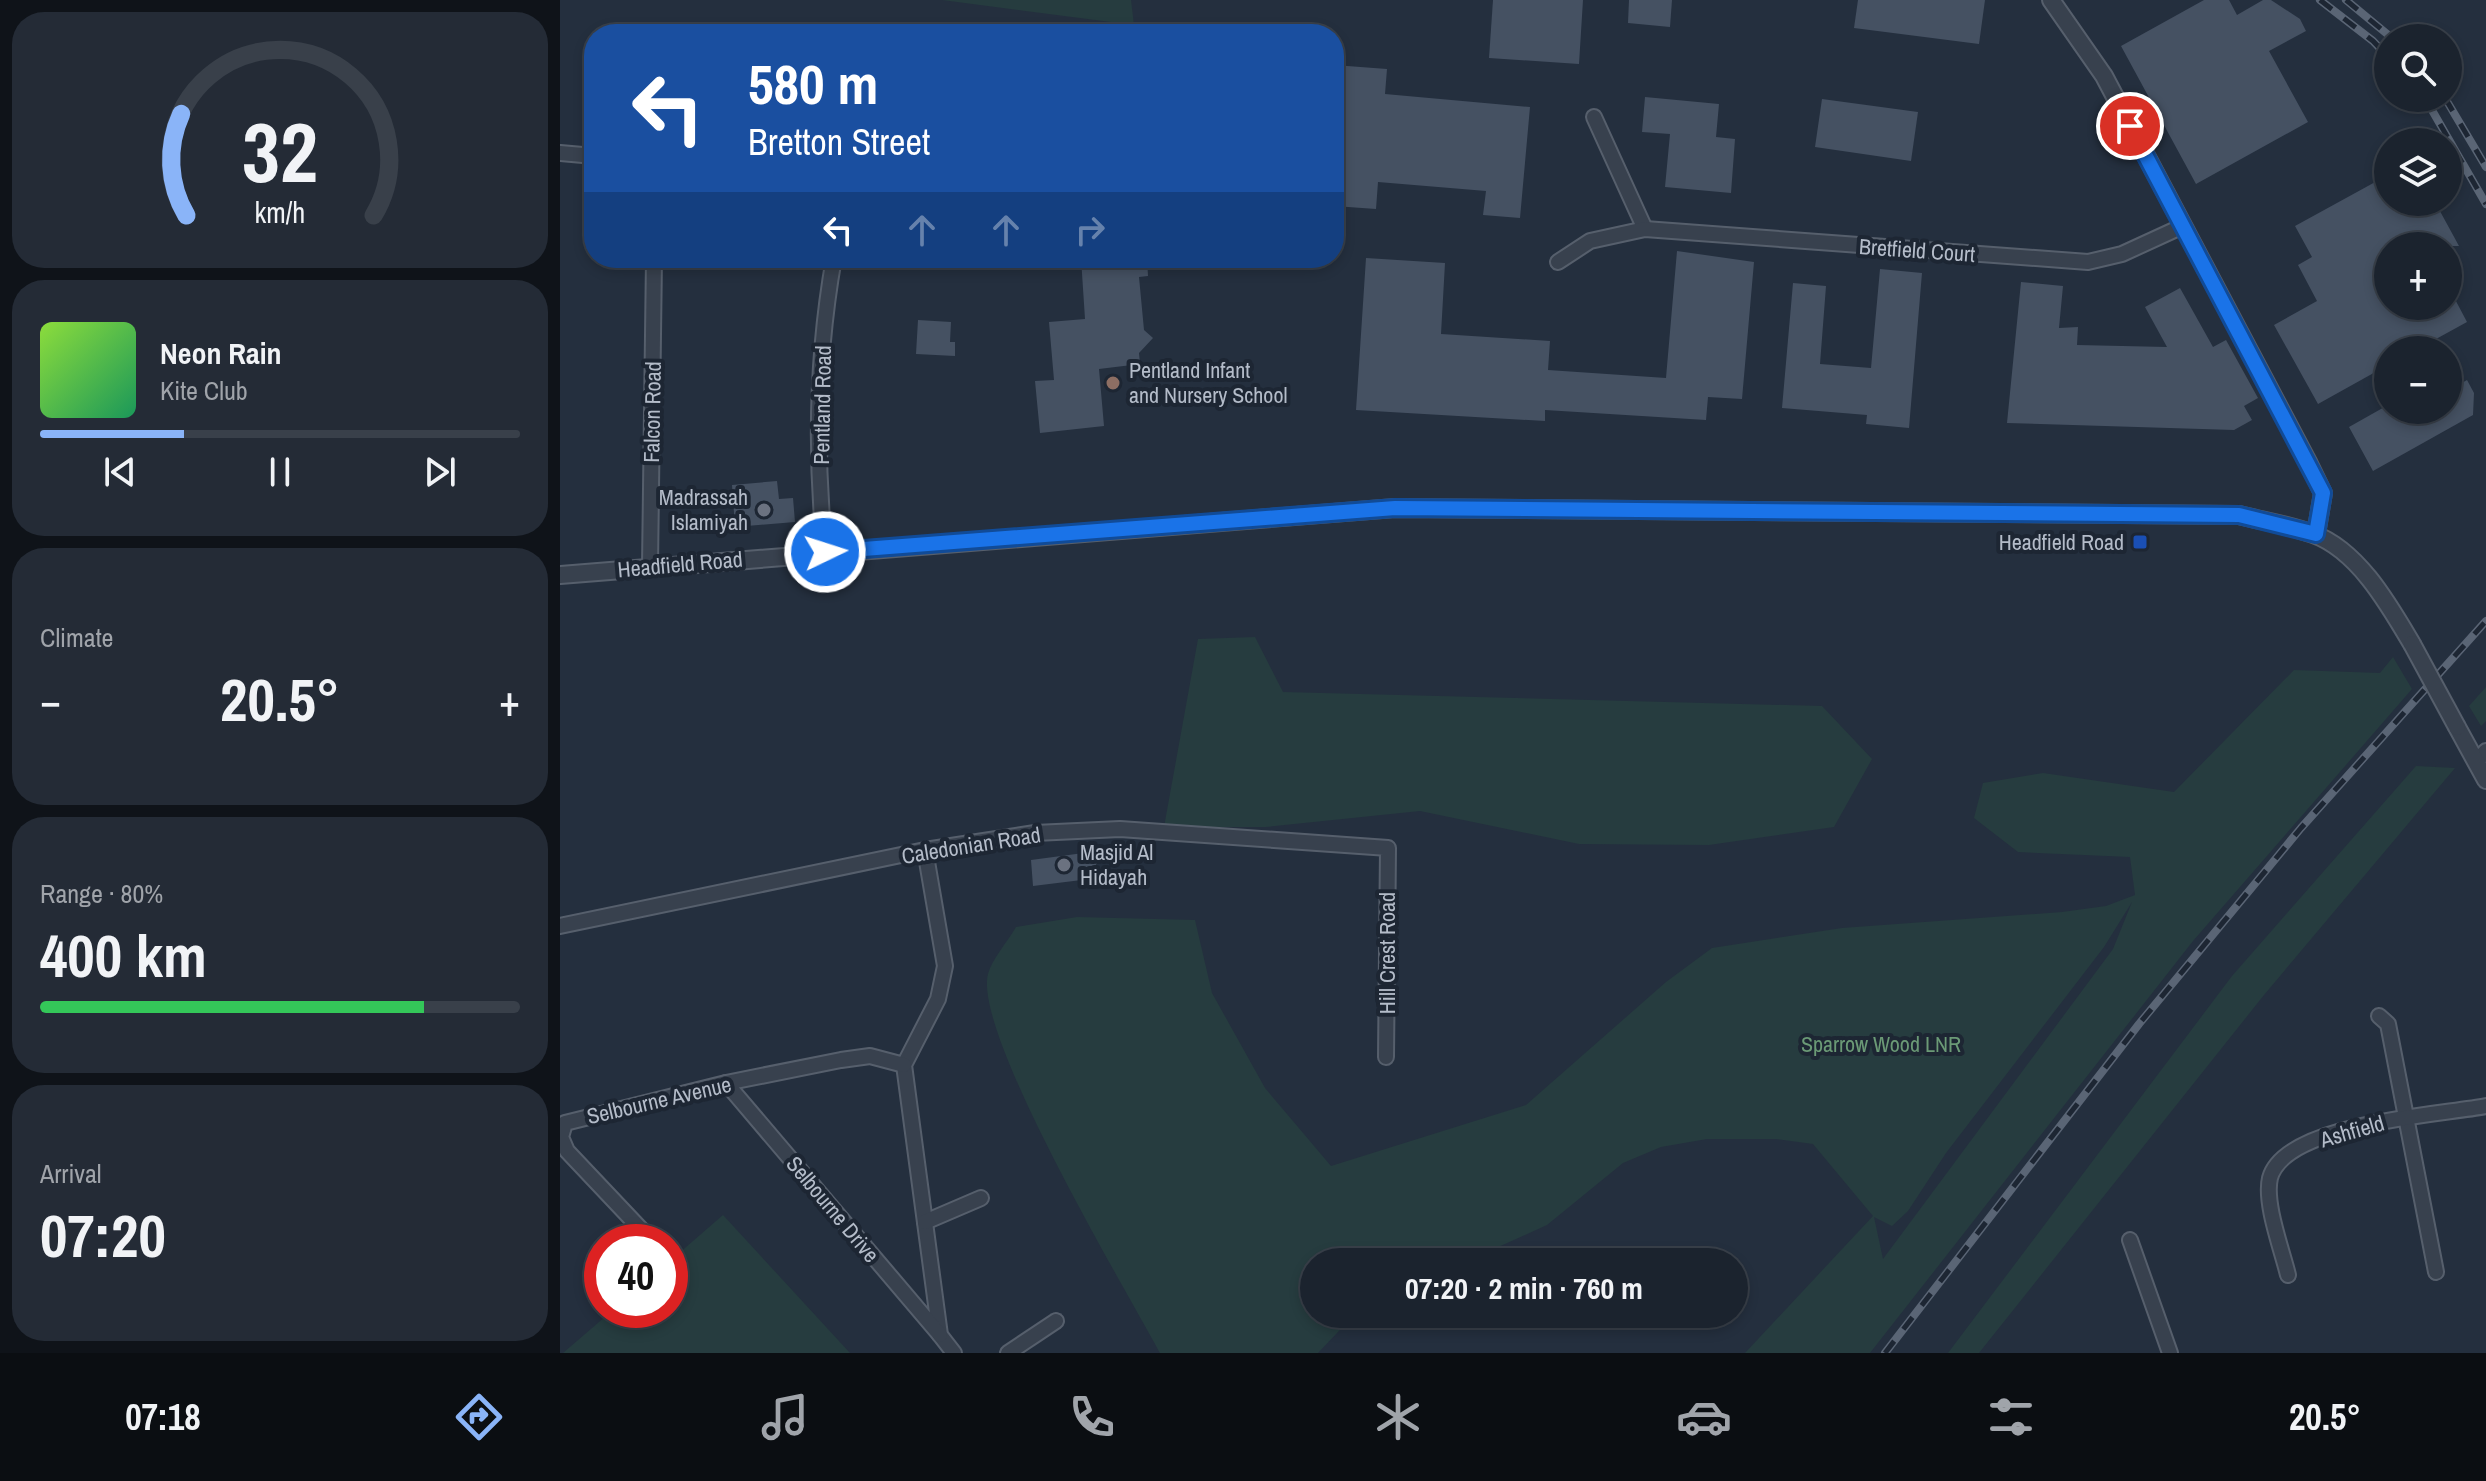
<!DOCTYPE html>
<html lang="en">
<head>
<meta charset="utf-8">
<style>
  :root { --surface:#1b232e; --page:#242b36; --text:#f1f3f6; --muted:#a0a4aa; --line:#39404a; --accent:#8ab4f8 }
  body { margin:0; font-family:"Archivo Narrow",sans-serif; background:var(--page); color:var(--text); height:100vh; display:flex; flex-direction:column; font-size:30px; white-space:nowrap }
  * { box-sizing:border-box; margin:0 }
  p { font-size:26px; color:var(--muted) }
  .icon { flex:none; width:44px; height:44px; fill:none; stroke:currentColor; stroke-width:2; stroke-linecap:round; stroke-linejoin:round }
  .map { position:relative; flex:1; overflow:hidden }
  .sheet { display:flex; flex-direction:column; gap:12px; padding:12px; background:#0f1319; width:560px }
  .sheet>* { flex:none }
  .hud { position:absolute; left:24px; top:24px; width:760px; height:244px; border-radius:32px; box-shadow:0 4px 12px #0003,0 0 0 2px var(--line); background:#1a4fa0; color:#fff; overflow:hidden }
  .buttons { position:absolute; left:1814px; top:24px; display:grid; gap:16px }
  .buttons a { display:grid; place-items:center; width:88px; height:88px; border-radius:50%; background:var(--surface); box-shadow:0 4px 12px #0003,0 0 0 2px var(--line); font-size:40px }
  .speed { position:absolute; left:24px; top:1224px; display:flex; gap:16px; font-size:40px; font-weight:700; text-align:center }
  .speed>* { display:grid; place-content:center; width:104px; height:104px; border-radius:50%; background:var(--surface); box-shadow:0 4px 12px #0003,0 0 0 2px var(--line); line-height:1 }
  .speed .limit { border:12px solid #d22; background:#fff; color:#111 }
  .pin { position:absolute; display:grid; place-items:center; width:68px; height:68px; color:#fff; margin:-34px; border:4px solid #fff; border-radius:50%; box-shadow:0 2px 8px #0007 }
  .me { position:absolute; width:88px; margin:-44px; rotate:86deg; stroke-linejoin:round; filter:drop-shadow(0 0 6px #0008) }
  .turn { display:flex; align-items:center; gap:28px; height:168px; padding:0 32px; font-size:36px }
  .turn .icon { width:104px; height:104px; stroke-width:2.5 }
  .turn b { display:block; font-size:56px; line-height:68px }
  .lanes { display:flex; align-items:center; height:76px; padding:0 32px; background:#0003; justify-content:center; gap:40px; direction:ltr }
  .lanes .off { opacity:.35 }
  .big { font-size:60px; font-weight:800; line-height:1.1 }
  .sheet .card { flex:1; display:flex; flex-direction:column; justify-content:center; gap:12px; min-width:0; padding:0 28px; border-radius:32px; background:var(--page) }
  .sheet .dial { align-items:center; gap:0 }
  .dial svg { height:208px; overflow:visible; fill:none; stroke:var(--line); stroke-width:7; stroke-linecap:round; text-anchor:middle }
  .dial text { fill:var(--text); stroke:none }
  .song { display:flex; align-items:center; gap:24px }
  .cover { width:96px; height:96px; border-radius:12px; background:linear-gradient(135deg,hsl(90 70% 55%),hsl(150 70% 35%)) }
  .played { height:8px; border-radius:4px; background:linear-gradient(90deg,var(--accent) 30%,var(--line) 30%) }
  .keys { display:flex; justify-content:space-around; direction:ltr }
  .heat { display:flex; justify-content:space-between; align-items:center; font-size:44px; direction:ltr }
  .charge { height:12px; border-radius:6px; background:linear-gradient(90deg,#34c759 80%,var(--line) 0) }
  .trip { position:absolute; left:740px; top:1248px; width:448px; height:80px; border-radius:40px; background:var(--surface); box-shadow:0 4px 12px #0003,0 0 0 2px var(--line); font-weight:800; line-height:80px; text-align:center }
  .tabs { display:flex; height:128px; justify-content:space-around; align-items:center; background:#0b0e12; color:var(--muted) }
  .tabs .icon { width:56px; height:56px }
  .tabs .on { color:var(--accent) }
  .tabs b { font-size:36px; color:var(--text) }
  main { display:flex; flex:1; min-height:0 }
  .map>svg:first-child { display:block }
</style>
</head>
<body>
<main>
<section class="sheet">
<div class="card dial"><svg viewBox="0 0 100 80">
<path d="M14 69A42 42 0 1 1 86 69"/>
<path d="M14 69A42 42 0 0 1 12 30" stroke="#8ab4f8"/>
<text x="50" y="56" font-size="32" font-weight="700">32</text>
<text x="50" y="72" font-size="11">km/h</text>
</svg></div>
<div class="card">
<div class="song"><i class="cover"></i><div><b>Neon Rain</b><p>Kite Club</p></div></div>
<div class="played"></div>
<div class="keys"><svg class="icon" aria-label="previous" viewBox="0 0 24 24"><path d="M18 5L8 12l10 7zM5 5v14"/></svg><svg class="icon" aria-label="pause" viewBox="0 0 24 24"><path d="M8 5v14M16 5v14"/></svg><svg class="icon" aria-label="next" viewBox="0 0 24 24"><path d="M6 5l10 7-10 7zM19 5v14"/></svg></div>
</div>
<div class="card"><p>Climate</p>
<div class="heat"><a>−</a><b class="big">20.5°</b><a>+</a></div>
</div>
<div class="card"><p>Range · 80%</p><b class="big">400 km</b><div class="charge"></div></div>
<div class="card"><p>Arrival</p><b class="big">07:20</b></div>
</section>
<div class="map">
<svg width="1926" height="1353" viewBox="0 0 1926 1353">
  <rect width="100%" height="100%" fill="#242f3e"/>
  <g fill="#263c3f" fill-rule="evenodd">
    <polygon points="382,0 571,0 574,25"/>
    <polygon points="695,637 723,692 1262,706 1312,759 1274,827 1149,845 1019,844 860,811 706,827 604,827 638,639"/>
    <path d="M1833,657L1852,689L1633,941L1310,1353H1185L1313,1216L1253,1144L1216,1139H1147L1101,1147L1063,1163L987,1225L905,1262H754V1314H795L758,1353H600C565,1288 413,1034 428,974C432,959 448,941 456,927L517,917L635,920L652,993L705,1088L771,1166L966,1105L1106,982L1152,948L1282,928L1502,912L1546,906L1575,895L1570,857L1458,852L1414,818L1423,783L1483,773L1614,792L1734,670L1820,673ZM1572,902L1553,949L1323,1259L1314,1217L1332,1226L1348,1211L1386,1153L1544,947Z"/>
    <polygon points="1926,687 1926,721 1921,726 1909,706"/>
    <polygon points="1856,766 1895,768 1704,995 1419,1353 1388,1353 1672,976"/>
    <polygon points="163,1215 290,1353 3,1353 53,1310 110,1310 110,1261"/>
  </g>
  <g fill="#455162">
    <polygon points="933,0 1023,0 1019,64 929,58"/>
    <polygon points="1069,0 1112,0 1110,27 1068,23"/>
    <polygon points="1298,0 1425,0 1419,44 1294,28"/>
    <polygon points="1644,0 1669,0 1677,15 1703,0 1711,0 1740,19 1746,31 1709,51 1748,122 1636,184 1561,46"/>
    <polygon points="774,65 827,69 825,94 970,107 960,218 923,215 926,191 818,182 816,209 774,206"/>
    <polygon points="1085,97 1159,104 1156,137 1175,139 1171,193 1105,187 1110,134 1082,132"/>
    <polygon points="1262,99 1358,112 1351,161 1255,147"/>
    <polygon points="1828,175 1828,202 1875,202 1899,246 1828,246 1828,306 1888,306 1888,286 1907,322 1856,350 1828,350 1828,365 1758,404 1714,325 1757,301 1738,265 1752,257 1735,226"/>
    <polygon points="1117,251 1194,262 1182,399 1148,397 1146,420 985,410 985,421 796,410 806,258 885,263 881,334 990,341 988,370 1106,378"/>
    <polygon points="521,258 587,258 588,276 579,277 584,330 593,338 579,353 580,364 539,369 544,426 480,433 475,381 494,380 489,322 525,319"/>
    <polygon points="1320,269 1362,273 1349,428 1306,424 1307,415 1222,408 1233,283 1266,286 1260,364 1311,368"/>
    <polygon points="1461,282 1503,286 1499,328 1518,327 1517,345 1607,347 1585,307 1620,288 1653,347 1666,340 1698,398 1684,406 1692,420 1674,430 1447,423"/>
    <polygon points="358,320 391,322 390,342 395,342 395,356 356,354"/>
    <polygon points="1907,380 1914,393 1913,415 1813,471 1789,427 1828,405 1828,410 1888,410 1888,391"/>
    <polygon points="217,481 219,499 233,498 235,522 175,527 172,485"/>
    <polygon points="531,852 540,859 532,870 546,877 473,886 471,860"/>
  </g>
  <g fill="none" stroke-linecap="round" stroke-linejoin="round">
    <defs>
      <g id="minor">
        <polyline points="1034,117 1085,229"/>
        <polyline points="0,153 34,156"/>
        <polyline points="998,262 1030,241 1085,229 1528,262 1562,254 1623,226"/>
        <path d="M265,552C255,455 257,354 274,258"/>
        <polyline points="90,566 94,258"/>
        <polyline points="1917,761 1926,751"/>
        <polyline points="365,850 385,966 378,999 344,1065 380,1335 394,1353"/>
        <polyline points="0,926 365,850 475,833 560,829 828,848 826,1057"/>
        <polyline points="1819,1016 1828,1024 1876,1272"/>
        <polyline points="166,1083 380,1335"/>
        <polyline points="365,1222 421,1198"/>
        <polyline points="1570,1240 1610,1353"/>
        <polyline points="93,1242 7,1151 1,1137 5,1123 166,1083 281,1060 310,1056 344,1065"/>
        <path d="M1728,1275C1722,1250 1704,1203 1710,1178C1725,1123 1880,1115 1926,1106"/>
        <polyline points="448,1353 496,1321"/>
      </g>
      <g id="tertiary">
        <polyline points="1491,0 1544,76 1749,464 1763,493 1756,534"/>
        <path d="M0,575L835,508L1679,515C1703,521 1729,525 1753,534C1798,550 1829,605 1852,644"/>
        <polyline points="1897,727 1926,780"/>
      </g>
    </defs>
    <use href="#minor" stroke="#565f6c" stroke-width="18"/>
    <use href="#tertiary" stroke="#565f6c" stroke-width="20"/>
    <use href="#minor" stroke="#38414e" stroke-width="14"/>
    <use href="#tertiary" stroke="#38414e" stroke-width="16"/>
    <defs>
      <g id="rail">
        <polyline points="1760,0 1813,41 1828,57"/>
        <polyline points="1786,0 1832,38"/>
        <polyline points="1865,98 1926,204"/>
        <polyline points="1885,98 1926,167"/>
        <polyline points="1325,1353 1579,1024 1741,828 1926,621"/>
      </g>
    </defs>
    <use href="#rail" stroke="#5a6575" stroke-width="8"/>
    <use href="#rail" stroke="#1d2633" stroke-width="5" stroke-dasharray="15" stroke-linecap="butt"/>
    <defs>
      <polyline id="tertiary-bridge" points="1852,644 1897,727"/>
    </defs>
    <use href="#tertiary-bridge" stroke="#565f6c" stroke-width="20" stroke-linecap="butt"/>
    <use href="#tertiary-bridge" stroke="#38414e" stroke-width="16"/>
  </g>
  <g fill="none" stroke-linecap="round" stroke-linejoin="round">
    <defs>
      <polyline id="route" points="265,552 835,508 1679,515 1756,534 1763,493 1570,126"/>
    </defs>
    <use href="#route" stroke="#114b97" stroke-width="20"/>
    <use href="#route" stroke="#1a73e8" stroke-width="14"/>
  </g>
  <circle fill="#8d6e63" stroke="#1d2633" stroke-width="3" cx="553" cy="383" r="8"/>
  <g fill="#6b7280" stroke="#1d2633" stroke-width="3">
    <circle cx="204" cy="510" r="8"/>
    <circle cx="504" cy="865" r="8"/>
  </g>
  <rect fill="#1a4fb4" stroke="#1d2633" stroke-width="3" x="1572" y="534" width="16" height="16" rx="4"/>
  <g text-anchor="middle" stroke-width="8" stroke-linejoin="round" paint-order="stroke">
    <g font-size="22" fill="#b4bcc9" stroke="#1d2633">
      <text transform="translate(1357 250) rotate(4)" y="8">Bretfield Court</text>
      <text transform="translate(262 405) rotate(-89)" y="8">Pentland Road</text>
      <text transform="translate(92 412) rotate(-89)" y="8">Falcon Road</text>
      <text transform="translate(120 564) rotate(-5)" y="8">Headfield Road</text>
      <text transform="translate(411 845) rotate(-9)" y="8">Caledonian Road</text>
      <text transform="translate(827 953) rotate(-90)" y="8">Hill Crest Road</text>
      <text transform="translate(99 1100) rotate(-13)" y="8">Selbourne Avenue</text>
      <text transform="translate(1792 1131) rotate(-16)" y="8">Ashfield</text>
      <text transform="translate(273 1209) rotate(50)" y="8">Selbourne Drive</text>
    </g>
    <g font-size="22" fill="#b4bcc9" stroke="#1d2633" text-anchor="start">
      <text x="569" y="378">Pentland Infant<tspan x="569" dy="25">and Nursery School</tspan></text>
      <text x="188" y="505" text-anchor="end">Madrassah<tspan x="188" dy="25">Islamiyah</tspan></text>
      <text x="1564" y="550" text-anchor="end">Headfield Road</text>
      <text x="520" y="860">Masjid Al<tspan x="520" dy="25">Hidayah</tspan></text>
    </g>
    <g font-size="22" fill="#6b9a76" stroke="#1d2633">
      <text x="1321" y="1052">Sparrow Wood LNR</text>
    </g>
  </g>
</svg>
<div class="buttons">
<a><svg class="icon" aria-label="search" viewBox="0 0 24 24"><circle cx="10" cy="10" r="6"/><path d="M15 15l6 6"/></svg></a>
<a><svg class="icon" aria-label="layers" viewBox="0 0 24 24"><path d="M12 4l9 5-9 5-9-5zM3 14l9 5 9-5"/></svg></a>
<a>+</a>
<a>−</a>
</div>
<div class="speed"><div class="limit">40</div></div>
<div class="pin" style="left:1570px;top:126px;background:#d93025"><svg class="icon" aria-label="arrive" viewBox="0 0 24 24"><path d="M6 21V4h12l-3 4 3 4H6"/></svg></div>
<svg class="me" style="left:265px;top:552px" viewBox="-20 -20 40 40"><circle r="17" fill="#1a73e8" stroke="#fff" stroke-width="3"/><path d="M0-11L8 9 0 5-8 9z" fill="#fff"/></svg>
<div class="trip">07:20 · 2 min · 760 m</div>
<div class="hud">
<div class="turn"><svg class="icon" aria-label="left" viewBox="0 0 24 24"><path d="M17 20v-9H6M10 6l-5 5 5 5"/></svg><div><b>580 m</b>Bretton Street</div></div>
<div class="lanes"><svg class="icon" aria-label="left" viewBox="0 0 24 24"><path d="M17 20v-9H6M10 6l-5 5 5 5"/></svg><svg class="icon off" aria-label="ahead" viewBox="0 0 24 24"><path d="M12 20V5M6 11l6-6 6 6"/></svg><svg class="icon off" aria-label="ahead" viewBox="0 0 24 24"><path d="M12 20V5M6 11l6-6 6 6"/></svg><svg class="icon off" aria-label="right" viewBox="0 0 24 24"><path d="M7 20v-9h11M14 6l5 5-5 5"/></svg></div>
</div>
</div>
</main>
<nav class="tabs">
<b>07:18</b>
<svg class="icon on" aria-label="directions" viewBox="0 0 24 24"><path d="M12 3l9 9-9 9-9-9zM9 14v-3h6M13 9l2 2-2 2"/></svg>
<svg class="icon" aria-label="music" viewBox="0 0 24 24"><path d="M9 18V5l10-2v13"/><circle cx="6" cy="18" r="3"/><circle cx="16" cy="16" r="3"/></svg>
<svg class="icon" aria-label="phone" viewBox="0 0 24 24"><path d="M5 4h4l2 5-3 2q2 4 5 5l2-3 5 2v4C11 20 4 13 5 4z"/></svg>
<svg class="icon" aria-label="climate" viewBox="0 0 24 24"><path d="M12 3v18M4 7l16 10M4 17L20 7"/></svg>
<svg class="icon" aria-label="car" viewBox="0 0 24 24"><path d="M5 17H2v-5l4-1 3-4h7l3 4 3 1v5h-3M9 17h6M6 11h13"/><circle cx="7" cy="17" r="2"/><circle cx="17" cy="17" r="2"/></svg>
<svg class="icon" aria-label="filters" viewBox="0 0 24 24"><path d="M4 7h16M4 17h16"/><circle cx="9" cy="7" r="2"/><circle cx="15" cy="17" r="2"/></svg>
<b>20.5°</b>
</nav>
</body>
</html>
